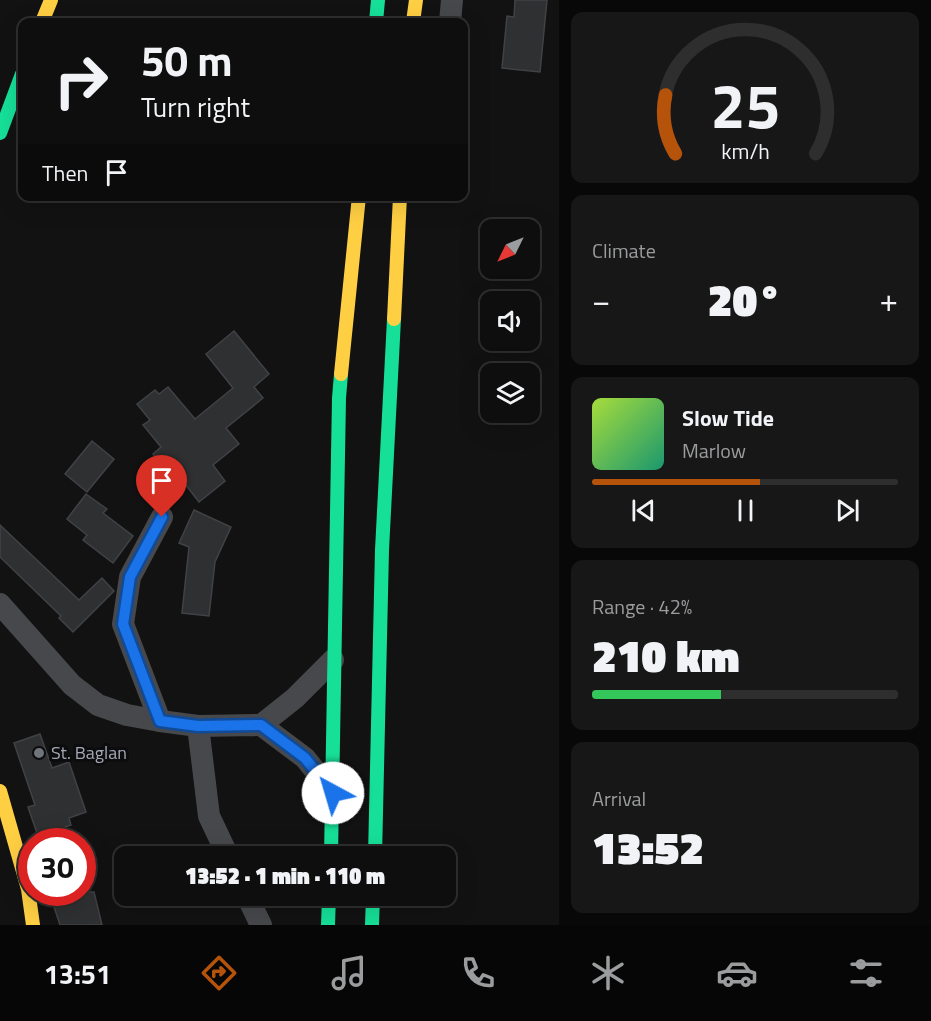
<!DOCTYPE html>
<html lang="en">
<head>
<meta charset="utf-8">
<style>
  :root { --surface:#0e0e0e; --page:#171717; --text:#f1f3f6; --muted:#9b9c9e; --line:#2e2e2e; --accent:#b45309 }
  body { margin:0; font-family:"Titillium Web",sans-serif; background:var(--page); color:var(--text); height:100vh; display:flex; flex-direction:column; font-size:22px; white-space:nowrap }
  * { box-sizing:border-box; margin:0 }
  p { font-size:20px; color:var(--muted) }
  .icon { flex:none; width:33px; height:33px; fill:none; stroke:currentColor; stroke-width:2; stroke-linecap:round; stroke-linejoin:round }
  .map { position:relative; flex:1; overflow:hidden }
  .drawer { display:flex; flex-direction:column; gap:12px; padding:12px; background:#080808; width:372px }
  .drawer>* { flex:none }
  .banner { position:absolute; left:18px; top:18px; width:450px; height:183px; border-radius:12px; box-shadow:0 6px 24px #0002,0 0 0 2px var(--line); background:#0e0e0e; color:var(--text); overflow:hidden }
  .needle { width:39px; rotate:227deg }
  .controls { position:absolute; left:480px; top:219px; display:grid; gap:12px }
  .controls a { display:grid; place-items:center; width:60px; height:60px; border-radius:12px; background:var(--surface); box-shadow:0 6px 24px #0002,0 0 0 2px var(--line); font-size:30px }
  .speed { position:absolute; left:18px; top:828px; display:flex; gap:12px; font-size:30px; font-weight:700; text-align:center }
  .speed>* { display:grid; place-content:center; width:78px; height:78px; border-radius:50%; background:var(--surface); box-shadow:0 6px 24px #0002,0 0 0 2px var(--line); line-height:1 }
  .speed .limit { border:9px solid #d22; background:#fff; color:#111 }
  .pin { position:absolute; display:grid; place-items:center; width:51px; height:51px; color:#fff; margin:-62px -26px; border-radius:50% 50% 50% 0; rotate:-45deg; box-shadow:0 0 6px #0007 }
  .pin .icon { rotate:45deg }
  .me { position:absolute; width:66px; margin:-33px; rotate:321deg; stroke-linejoin:round; filter:drop-shadow(0 0 4px #0008) }
  .turn { display:flex; align-items:center; gap:21px; height:126px; padding:0 24px; font-size:27px }
  .turn .icon { width:78px; height:78px; stroke-width:2.5 }
  .turn b { display:block; font-size:42px; line-height:51px }
  .then { display:flex; align-items:center; height:57px; padding:0 24px; background:#0003; gap:12px; font-size:22px }
  .big { font-size:45px; font-weight:800; line-height:1.1 }
  .drawer .tile { flex:1; display:flex; flex-direction:column; justify-content:center; gap:9px; min-width:0; padding:0 21px; border-radius:12px; background:var(--page) }
  .drawer .dial { align-items:center; gap:0 }
  .dial svg { height:156px; overflow:visible; fill:none; stroke:var(--line); stroke-width:7; stroke-linecap:round; text-anchor:middle }
  .dial text { fill:var(--text); stroke:none }
  .song { display:flex; align-items:center; gap:18px }
  .cover { width:72px; height:72px; border-radius:9px; background:linear-gradient(135deg,hsl(80 70% 55%),hsl(160 70% 35%)) }
  .played { height:6px; border-radius:3px; background:linear-gradient(90deg,var(--accent) 55%,var(--line) 55%) }
  .keys { display:flex; justify-content:space-around; direction:ltr }
  .heat { display:flex; justify-content:space-between; align-items:center; font-size:33px; direction:ltr }
  .charge { height:9px; border-radius:4px; background:linear-gradient(90deg,#34c759 42%,var(--line) 0) }
  .trip { position:absolute; left:114px; top:846px; width:342px; height:60px; border-radius:12px; background:var(--surface); box-shadow:0 6px 24px #0002,0 0 0 2px var(--line); font-weight:800; line-height:60px; text-align:center }
  .tab-bar { display:flex; height:96px; justify-content:space-around; align-items:center; background:#060606; color:var(--muted) }
  .tab-bar .icon { width:42px; height:42px }
  .tab-bar .selected { color:var(--accent) }
  .tab-bar b { font-size:27px; color:var(--text) }
  main { display:flex; flex:1; min-height:0 }
  .map>svg:first-child { display:block }
</style>
</head>
<body>
<main>
<div class="map">
<svg width="559" height="925" viewBox="0 0 559 925">
  <rect width="100%" height="100%" fill="#121212"/>
  <g fill="#2f3032" stroke="#414246" stroke-width="1.5">
    <polygon points="515,0 547,0 540,72 502,68 507,16 514,17"/>
    <polygon points="234,331 269,374 254,387 263,398 226,428 239,444 213,465 225,481 199,502 174,470 169,474 153,454 161,447 143,425 150,420 137,404 155,390 159,394 168,387 195,419 233,388 206,354"/>
    <polygon points="92,441 114,459 87,492 65,474"/>
    <polygon points="86,494 107,509 103,513 133,536 113,563 83,540 87,535 67,519"/>
    <polygon points="194,510 231,527 215,562 209,616 182,613 189,547 179,543"/>
    <polygon points="0,525 79,600 102,578 114,591 73,632 59,618 61,616 0,557"/>
    <polygon points="40,734 52,768 69,762 86,812 69,818 71,825 38,836 28,807 35,805 14,743"/>
    <polygon points="49,892 94,892 102,925 60,925"/>
  </g>
  <g fill="none" stroke-linecap="round" stroke-linejoin="round">
    <g stroke="#46484b" stroke-width="22">
      <polyline points="450,22 452,0"/>
      <polyline points="0,604 72,685 98,705 127,715 160,721 198,726 261,725 305,758 333,793"/>
      <polyline points="160,721 123,624 130,577 162,517"/>
      <polyline points="261,725 295,698 333,660"/>
      <polyline points="198,726 209,816 228,856"/>
      <polyline points="247,896 261,925"/>
    </g>
    <g stroke="#16e098" stroke-width="14">
      <polyline points="376,22 378,0"/>
      <polyline points="0,133 22,74"/>
      <polyline points="331,856 339,398 341,374"/>
      <polyline points="375,856 382,550 394,319"/>
      <polyline points="328,925 329,896"/>
      <polyline points="372,925 373,896"/>
    </g>
    <g stroke="#ffcf43" stroke-width="14">
      <polyline points="42,22 51,0"/>
      <polyline points="413,22 416,0"/>
      <polyline points="394,319 400,196"/>
      <polyline points="341,374 359,196"/>
      <polyline points="0,791 28,889 33,925"/>
    </g>
  </g>
  <g fill="none" stroke-linecap="round" stroke-linejoin="round">
    <defs>
      <polyline id="route" points="162,517 130,577 123,624 160,721 198,726 261,725 305,758 333,793"/>
    </defs>
    <use href="#route" stroke="#114b97" stroke-width="15"/>
    <use href="#route" stroke="#1a73e8" stroke-width="10"/>
  </g>
  <circle fill="#70747b" stroke="#0c0c0e" stroke-width="2" cx="39" cy="753" r="6"/>
  <g text-anchor="middle" stroke-width="6" stroke-linejoin="round" paint-order="stroke">
    <g font-size="18" fill="#a3a8b4" stroke="#0c0c0e" text-anchor="start">
      <text x="51" y="759">St. Baglan</text>
    </g>
  </g>
</svg>
<div class="controls">
<a><svg class="needle" viewBox="-14 -14 28 28"><path d="M0-13l5 13h-10z" fill="#e53935"/><path d="M0 13l5-13h-10z" fill="#9b9c9e"/></svg></a>
<a><svg class="icon" aria-label="sound" viewBox="0 0 24 24"><path d="M4 9h4l5-4v14l-5-4H4zM17 9q2 3 0 6"/></svg></a>
<a><svg class="icon" aria-label="layers" viewBox="0 0 24 24"><path d="M12 4l9 5-9 5-9-5zM3 14l9 5 9-5"/></svg></a>
</div>
<div class="speed"><div class="limit">30</div></div>
<div class="pin" style="left:162px;top:517px;background:#d93025"><svg class="icon" aria-label="arrive" viewBox="0 0 24 24"><path d="M6 21V4h12l-3 4 3 4H6"/></svg></div>
<svg class="me" style="left:333px;top:793px" viewBox="-20 -20 40 40"><circle r="19" fill="#fff"/><path d="M0-13L10 11 0 6-10 11z" fill="#1a73e8"/></svg>
<div class="trip">13:52 · 1 min · 110 m</div>
<div class="banner">
<div class="turn"><svg class="icon" aria-label="right" viewBox="0 0 24 24"><path d="M7 20v-9h11M14 6l5 5-5 5"/></svg><div><b>50 m</b>Turn right</div></div>
<div class="then">Then<svg class="icon" aria-label="arrive" viewBox="0 0 24 24"><path d="M6 21V4h12l-3 4 3 4H6"/></svg></div>
</div>
</div>
<section class="drawer">
<div class="tile dial"><svg viewBox="0 0 100 80">
<path d="M14 69A42 42 0 1 1 86 69"/>
<path d="M14 69A42 42 0 0 1 9 39" stroke="#b45309"/>
<text x="50" y="56" font-size="32" font-weight="700">25</text>
<text x="50" y="72" font-size="11">km/h</text>
</svg></div>
<div class="tile"><p>Climate</p>
<div class="heat"><a>−</a><b class="big">20°</b><a>+</a></div>
</div>
<div class="tile">
<div class="song"><i class="cover"></i><div><b>Slow Tide</b><p>Marlow</p></div></div>
<div class="played"></div>
<div class="keys"><svg class="icon" aria-label="previous" viewBox="0 0 24 24"><path d="M18 5L8 12l10 7zM5 5v14"/></svg><svg class="icon" aria-label="pause" viewBox="0 0 24 24"><path d="M8 5v14M16 5v14"/></svg><svg class="icon" aria-label="next" viewBox="0 0 24 24"><path d="M6 5l10 7-10 7zM19 5v14"/></svg></div>
</div>
<div class="tile"><p>Range · 42%</p><b class="big">210 km</b><div class="charge"></div></div>
<div class="tile"><p>Arrival</p><b class="big">13:52</b></div>
</section>
</main>
<nav class="tab-bar">
<b>13:51</b>
<svg class="icon selected" aria-label="directions" viewBox="0 0 24 24"><path d="M12 3l9 9-9 9-9-9zM9 14v-3h6M13 9l2 2-2 2"/></svg>
<svg class="icon" aria-label="music" viewBox="0 0 24 24"><path d="M9 18V5l10-2v13"/><circle cx="6" cy="18" r="3"/><circle cx="16" cy="16" r="3"/></svg>
<svg class="icon" aria-label="phone" viewBox="0 0 24 24"><path d="M5 4h4l2 5-3 2q2 4 5 5l2-3 5 2v4C11 20 4 13 5 4z"/></svg>
<svg class="icon" aria-label="climate" viewBox="0 0 24 24"><path d="M12 3v18M4 7l16 10M4 17L20 7"/></svg>
<svg class="icon" aria-label="car" viewBox="0 0 24 24"><path d="M5 17H2v-5l4-1 3-4h7l3 4 3 1v5h-3M9 17h6M6 11h13"/><circle cx="7" cy="17" r="2"/><circle cx="17" cy="17" r="2"/></svg>
<svg class="icon" aria-label="filters" viewBox="0 0 24 24"><path d="M4 7h16M4 17h16"/><circle cx="9" cy="7" r="2"/><circle cx="15" cy="17" r="2"/></svg>
</nav>
</body>
</html>
